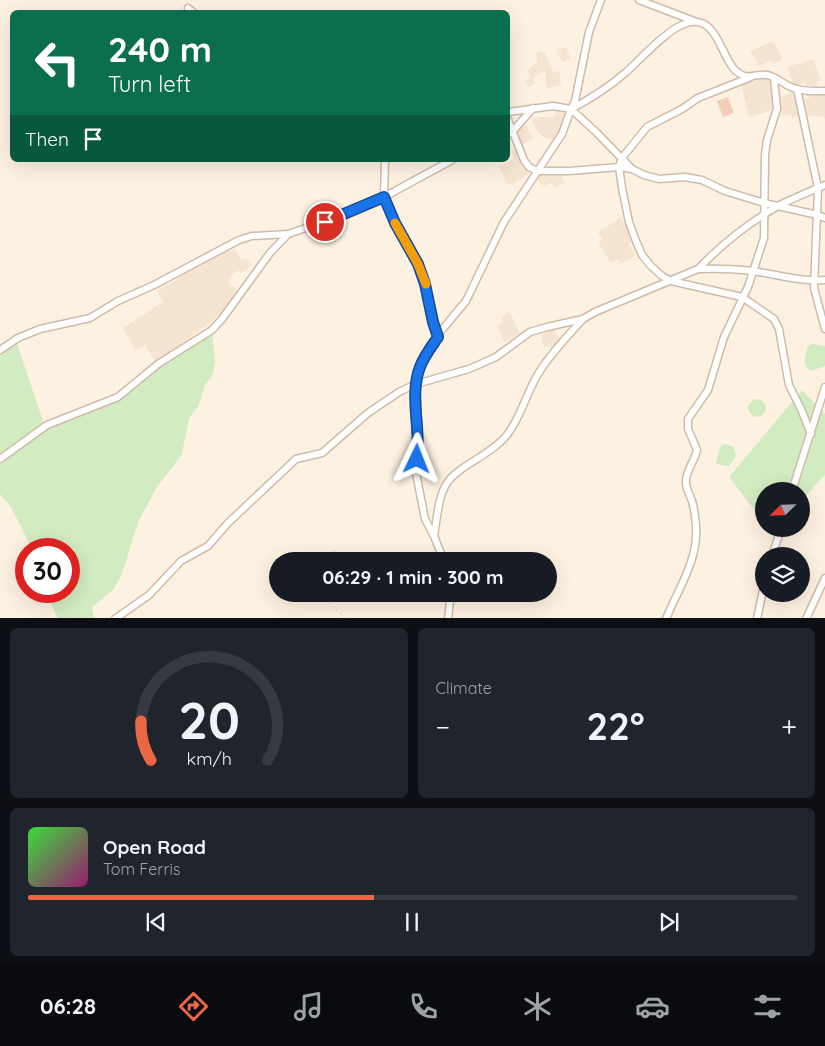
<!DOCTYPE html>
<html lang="en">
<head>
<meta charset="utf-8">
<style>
  :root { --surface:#171b24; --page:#20242c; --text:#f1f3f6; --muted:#9ea1a6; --line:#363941; --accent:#eb6743 }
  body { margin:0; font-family:Quicksand,sans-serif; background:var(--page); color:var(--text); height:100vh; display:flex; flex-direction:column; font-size:19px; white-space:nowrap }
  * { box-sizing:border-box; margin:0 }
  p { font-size:16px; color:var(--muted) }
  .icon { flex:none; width:28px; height:28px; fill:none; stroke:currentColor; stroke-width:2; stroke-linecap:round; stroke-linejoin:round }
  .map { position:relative; height:618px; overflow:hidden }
  .drawer { display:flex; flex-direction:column; gap:10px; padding:10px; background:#0d0f14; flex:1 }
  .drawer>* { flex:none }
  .banner { position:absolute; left:10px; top:10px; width:500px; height:152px; border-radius:8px; box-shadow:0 5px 20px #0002; background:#0b6e4f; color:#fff; overflow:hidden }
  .needle { width:32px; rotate:247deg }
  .buttons { position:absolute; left:755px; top:482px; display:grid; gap:10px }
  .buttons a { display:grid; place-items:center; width:55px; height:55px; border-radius:50%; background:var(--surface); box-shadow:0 5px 20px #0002; font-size:25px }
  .speed { position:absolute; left:15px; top:538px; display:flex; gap:10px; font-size:25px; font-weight:700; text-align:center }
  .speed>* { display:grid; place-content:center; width:65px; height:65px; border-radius:50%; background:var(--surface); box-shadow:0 5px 20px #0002; line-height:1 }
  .speed .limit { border:8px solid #d22; background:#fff; color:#111 }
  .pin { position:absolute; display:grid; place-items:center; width:42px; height:42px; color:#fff; margin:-21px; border:2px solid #fff; border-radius:50%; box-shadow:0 1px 5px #0007 }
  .me { position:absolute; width:55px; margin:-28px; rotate:2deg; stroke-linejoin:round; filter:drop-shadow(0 0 4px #0008) }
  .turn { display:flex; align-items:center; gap:18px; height:105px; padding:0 15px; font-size:22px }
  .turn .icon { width:65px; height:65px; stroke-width:2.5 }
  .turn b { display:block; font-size:35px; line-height:42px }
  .then { display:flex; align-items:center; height:48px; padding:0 15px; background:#0003; gap:10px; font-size:19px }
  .big { font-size:38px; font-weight:800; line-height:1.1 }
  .drawer .card { flex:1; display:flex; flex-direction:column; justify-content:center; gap:8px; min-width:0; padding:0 18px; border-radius:8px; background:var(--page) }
  .drawer .dial { align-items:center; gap:0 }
  .dial svg { height:130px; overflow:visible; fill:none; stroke:var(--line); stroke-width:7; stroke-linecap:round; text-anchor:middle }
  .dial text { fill:var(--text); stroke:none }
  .song { display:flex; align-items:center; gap:15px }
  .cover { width:60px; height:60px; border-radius:8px; background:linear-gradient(135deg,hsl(120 70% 55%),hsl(320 70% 35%)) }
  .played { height:5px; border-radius:2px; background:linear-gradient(90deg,var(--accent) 45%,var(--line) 45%) }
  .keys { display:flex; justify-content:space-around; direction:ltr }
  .heat { display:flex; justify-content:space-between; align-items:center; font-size:28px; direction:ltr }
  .drawer .tiles { flex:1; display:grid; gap:10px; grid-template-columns:1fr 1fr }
  .card:last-child { grid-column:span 2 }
  .trip { position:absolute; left:269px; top:552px; width:288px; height:50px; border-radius:25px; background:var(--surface); box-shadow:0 5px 20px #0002; font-weight:800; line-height:50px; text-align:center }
  .dock { display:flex; height:80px; justify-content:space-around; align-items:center; background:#090b0e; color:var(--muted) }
  .dock .icon { width:35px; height:35px }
  .dock .selected { color:var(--accent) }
  .dock b { font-size:22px; color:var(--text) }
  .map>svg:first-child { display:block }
</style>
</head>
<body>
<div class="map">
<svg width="825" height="619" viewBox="0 0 825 619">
  <rect width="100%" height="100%" fill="#fdf2e2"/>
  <g fill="#f5e4d0">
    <polygon points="773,41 783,59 773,64 771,61 759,66 750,51"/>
    <polygon points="566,47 571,59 562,62 557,49"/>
    <polygon points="542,51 543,54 545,53 553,72 559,71 561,85 547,88 544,79 546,78 545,71 541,72 533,79 535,83 529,87 524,82 530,76 527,70 537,63 536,52"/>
    <polygon points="813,59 821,80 817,82 818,86 812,89 811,85 806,87 805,83 794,87 787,67"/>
    <polygon points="762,78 771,78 774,110 749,117 741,84"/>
    <polygon points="825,86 825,119 824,117 806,115 801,101 820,92"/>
    <polygon points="795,90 801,115 792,118 791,114 782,116 779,98"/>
    <polygon points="557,111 569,116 560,136 556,134 554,141 544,137 538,132 531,119 537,117 554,117"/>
    <polygon points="526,125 533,138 521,146 513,133"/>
    <polygon points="516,149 529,174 513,184 507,184 499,167 514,159 511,151"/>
    <polygon points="549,172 550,177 561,174 565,183 554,187 552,183 543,186 535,177 542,173"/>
    <polygon points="621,218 634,238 628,244 636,255 621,264 618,259 611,263 598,242 602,239 598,232"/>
    <polygon points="235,249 242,260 247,258 251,266 241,273 238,270 227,280 239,293 222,313 171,352 155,361 145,345 136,350 123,328 163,302 157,291 210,259"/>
    <polygon points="510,312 520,334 504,342 497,325 503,322 501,317"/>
    <polygon points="554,329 561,342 551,348 549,346 545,347 542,341 543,340 541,335"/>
    <polygon points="336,550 339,561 322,561 323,554"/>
  </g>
  <g fill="#d2ebc0">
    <polygon points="212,330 215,362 213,374 204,387 199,405 189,418 182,454 157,487 139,520 121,576 113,590 92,607 94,618 58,618 45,591 69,591 69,549 32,549 11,507 0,494 0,353 16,341 45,427 111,401"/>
    <path d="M813,344L825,346V366L811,371C801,365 805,354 809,345Z"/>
    <polygon points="802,390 825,414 825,475 801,501 801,491 764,491 764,522 729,477"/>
    <circle cx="757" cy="408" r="9"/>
    <polygon points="726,444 734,447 736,456 729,466 716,464 719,450 722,445"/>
  </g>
  <polygon fill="#f3cfb9" points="728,97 734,113 723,117 717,101"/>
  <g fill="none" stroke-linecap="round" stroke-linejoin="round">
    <defs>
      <g id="minor">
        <polyline points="639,0 694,21"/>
        <polyline points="188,8 193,12"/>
        <polyline points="751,77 698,98 682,109 647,127 622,158 619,167 622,188 629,222 636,241 642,255 651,266 662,276 671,281 742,297 774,319 779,329 789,385 801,409 811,434"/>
        <polyline points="797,89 818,188 814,288 825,329"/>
        <polyline points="508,112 553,106 571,109"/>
        <polyline points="508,120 524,160 529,167 537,171 569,171 619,167 632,169 644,175 659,179 685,177 702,180 725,191 764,203 818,215 825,218"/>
        <polyline points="508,134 512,132 533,108"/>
        <polyline points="385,160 384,197 395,223 418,264 425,284 433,322 438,337"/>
        <path d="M632,169L597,133L571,109C590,99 609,87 625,73C641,59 668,28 687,23C717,14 721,57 735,70C748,82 753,73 767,75C775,76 783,84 791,87C802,92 814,91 825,91"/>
        <path d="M698,269C717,268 734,269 752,271C777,274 800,282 825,280"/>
        <polyline points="0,350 18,338 40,329 90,318 118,301 154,285 239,240 252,236 288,234 341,216 384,197 452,160"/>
        <polyline points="0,459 47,425 118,397 158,364 212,330 222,319 270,253 288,234"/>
        <polyline points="792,491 825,387"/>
        <path d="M434,536C437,519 438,497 447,483C458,466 491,455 507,435C521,417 526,394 538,374C550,354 567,337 582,320"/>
        <polyline points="772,556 781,529"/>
        <polyline points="444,561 434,536 425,519 416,473 419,445 416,384 420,366 441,331 466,301 504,222 562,134 571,109 575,101 589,32 601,0"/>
        <path d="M115,619L149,595L181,561L208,546L228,523L296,459L322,453L368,413L399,392L416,384L469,369L496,357L530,332L547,327L583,319L595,312L698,269C721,245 750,222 778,206C793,198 809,192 825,185"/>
        <polyline points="448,619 450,601 449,594"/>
        <path d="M666,619C675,596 689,575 694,551C698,536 696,516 692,501C690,495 686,489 686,483C685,471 695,461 697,450L688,429V419L708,390L724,337L748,287L764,238L765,155L767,140L777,109L774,78"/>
        <polyline points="757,619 764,585"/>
        <polyline points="806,619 825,578"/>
      </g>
    </defs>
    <use href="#minor" stroke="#d0bbab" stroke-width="9"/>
    <polyline stroke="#d8b39c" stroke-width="1" stroke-dasharray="1 4" stroke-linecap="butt" points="329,603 346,619"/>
    <use href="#minor" stroke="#fff" stroke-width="6"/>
  </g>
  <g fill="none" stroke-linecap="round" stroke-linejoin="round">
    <defs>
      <path id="route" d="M325,222L384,197L395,223L418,264L425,284L433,322L438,337C432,346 424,356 420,367C409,395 421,429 417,459"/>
    </defs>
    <use href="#route" stroke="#114b97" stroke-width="12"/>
    <use href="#route" stroke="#1a73e8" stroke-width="9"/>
    <polyline stroke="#f59e0b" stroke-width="9" points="395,223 418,264 426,284"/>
  </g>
</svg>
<div class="buttons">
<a><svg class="needle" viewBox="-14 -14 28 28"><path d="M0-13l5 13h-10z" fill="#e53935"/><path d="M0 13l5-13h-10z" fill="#9ea1a6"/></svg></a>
<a><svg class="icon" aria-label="layers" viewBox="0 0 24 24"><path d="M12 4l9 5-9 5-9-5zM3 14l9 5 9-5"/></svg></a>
</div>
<div class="speed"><div class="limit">30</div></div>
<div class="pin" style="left:325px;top:222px;background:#d93025"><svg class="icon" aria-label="arrive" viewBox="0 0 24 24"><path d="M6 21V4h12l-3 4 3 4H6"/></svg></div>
<svg class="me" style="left:417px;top:459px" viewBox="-20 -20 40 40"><path d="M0-17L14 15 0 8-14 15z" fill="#1a73e8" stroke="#fff" stroke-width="4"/></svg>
<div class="trip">06:29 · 1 min · 300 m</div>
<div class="banner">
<div class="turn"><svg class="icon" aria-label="left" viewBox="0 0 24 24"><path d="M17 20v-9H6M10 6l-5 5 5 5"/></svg><div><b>240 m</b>Turn left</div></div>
<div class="then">Then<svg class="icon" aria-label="arrive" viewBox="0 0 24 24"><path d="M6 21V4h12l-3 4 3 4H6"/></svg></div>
</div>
</div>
<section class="drawer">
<div class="tiles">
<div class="card dial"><svg viewBox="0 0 100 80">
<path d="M14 69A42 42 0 1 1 86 69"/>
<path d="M14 69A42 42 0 0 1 8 45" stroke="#eb6743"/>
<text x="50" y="56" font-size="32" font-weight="700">20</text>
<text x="50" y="72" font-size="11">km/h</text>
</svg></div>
<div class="card"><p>Climate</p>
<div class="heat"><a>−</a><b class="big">22°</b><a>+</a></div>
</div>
<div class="card">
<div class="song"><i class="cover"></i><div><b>Open Road</b><p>Tom Ferris</p></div></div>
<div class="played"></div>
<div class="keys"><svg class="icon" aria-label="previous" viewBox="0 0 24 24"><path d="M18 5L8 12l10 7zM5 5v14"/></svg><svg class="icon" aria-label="pause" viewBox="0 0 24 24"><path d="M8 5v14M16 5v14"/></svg><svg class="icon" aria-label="next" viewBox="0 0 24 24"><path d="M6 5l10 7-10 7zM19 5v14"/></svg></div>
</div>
</div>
</section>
<nav class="dock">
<b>06:28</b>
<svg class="icon selected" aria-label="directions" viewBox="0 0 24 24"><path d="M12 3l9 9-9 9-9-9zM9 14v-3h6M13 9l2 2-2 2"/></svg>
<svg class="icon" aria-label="music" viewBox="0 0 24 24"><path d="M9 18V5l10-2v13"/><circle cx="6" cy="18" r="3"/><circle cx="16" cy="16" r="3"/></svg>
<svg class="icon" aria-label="phone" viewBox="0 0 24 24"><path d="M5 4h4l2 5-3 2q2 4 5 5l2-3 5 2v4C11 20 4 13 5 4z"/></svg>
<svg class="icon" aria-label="climate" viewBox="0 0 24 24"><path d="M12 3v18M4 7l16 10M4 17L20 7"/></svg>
<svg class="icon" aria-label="car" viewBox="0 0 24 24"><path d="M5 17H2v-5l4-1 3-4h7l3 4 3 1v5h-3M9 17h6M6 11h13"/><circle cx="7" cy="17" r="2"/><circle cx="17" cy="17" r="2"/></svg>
<svg class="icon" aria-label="filters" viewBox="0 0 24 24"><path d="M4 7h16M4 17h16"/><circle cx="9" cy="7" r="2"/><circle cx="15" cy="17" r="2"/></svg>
</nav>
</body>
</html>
